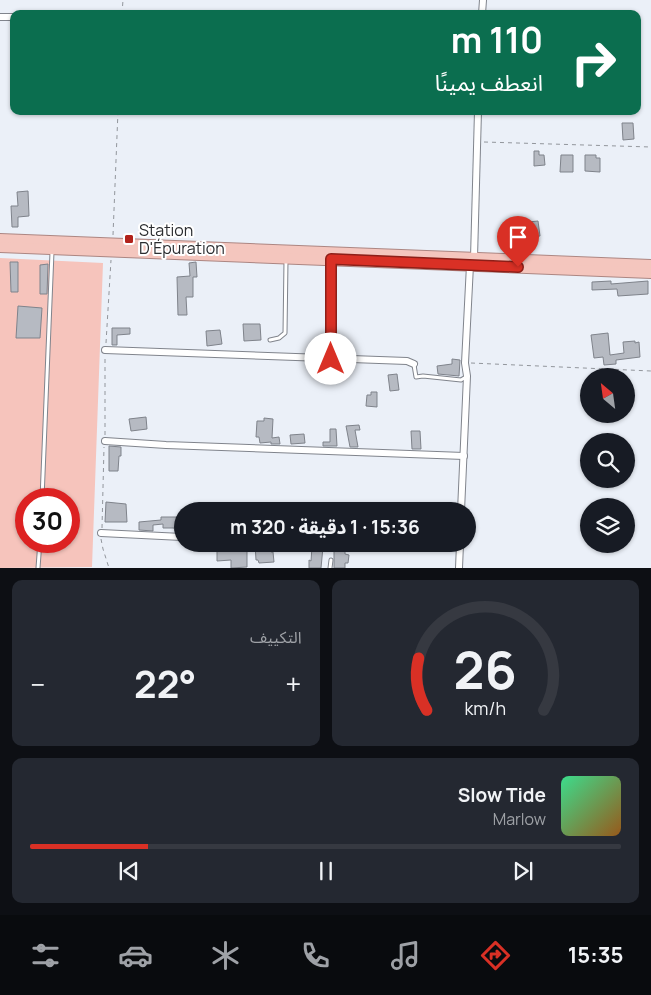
<!DOCTYPE html>
<html lang="ar">
<head>
<meta charset="utf-8">
<style>
  :root { --surface:#171b24; --page:#242831; --text:#f1f3f6; --muted:#9ea1a6; --line:#363941; --accent:#d93025 }
  body { margin:0; font-family:Manrope,"Noto Sans Arabic",sans-serif; background:var(--page); color:var(--text); direction:rtl; height:100vh; display:flex; flex-direction:column; font-size:19px; white-space:nowrap }
  * { box-sizing:border-box; margin:0 }
  p { font-size:16px; color:var(--muted) }
  .icon { flex:none; width:28px; height:28px; fill:none; stroke:currentColor; stroke-width:2; stroke-linecap:round; stroke-linejoin:round }
  .map { position:relative; height:568px; overflow:hidden; direction:ltr }
  .sheet { display:flex; flex-direction:column; gap:12px; padding:12px; background:#0d0f14; flex:1 }
  .sheet>* { flex:none }
  .hud { position:absolute; left:10px; top:10px; width:631px; height:105px; border-radius:10px; box-shadow:0 1px 4px #0004; direction:rtl; background:#0b6e4f; color:#fff; overflow:hidden }
  .needle { width:32px; rotate:331deg }
  .buttons { position:absolute; left:580px; top:368px; display:grid; gap:10px }
  .buttons a { display:grid; place-items:center; width:55px; height:55px; border-radius:50%; background:var(--surface); box-shadow:0 1px 4px #0004; font-size:25px }
  .speed { position:absolute; left:15px; top:488px; display:flex; gap:10px; font-size:25px; font-weight:700; text-align:center }
  .speed>* { display:grid; place-content:center; width:65px; height:65px; border-radius:50%; background:var(--surface); box-shadow:0 1px 4px #0004; line-height:1 }
  .speed .limit { border:8px solid #d22; background:#fff; color:#111 }
  .pin { position:absolute; display:grid; place-items:center; width:42px; height:42px; color:#fff; margin:-51px -21px; border-radius:50% 50% 50% 0; rotate:-45deg; box-shadow:0 0 5px #0007 }
  .pin .icon { rotate:45deg }
  .me { position:absolute; width:55px; margin:-28px; rotate:0deg; stroke-linejoin:round; filter:drop-shadow(0 0 4px #0008) }
  .turn { display:flex; align-items:center; gap:18px; height:105px; padding:0 15px; font-size:22px }
  .turn .icon { width:65px; height:65px; stroke-width:2.5 }
  .turn b { display:block; font-size:35px; line-height:42px }
  .big { font-size:38px; font-weight:700; line-height:1.1 }
  .sheet .card { flex:1; display:flex; flex-direction:column; justify-content:center; gap:8px; min-width:0; padding:0 18px; border-radius:10px; background:var(--page) }
  .sheet .dial { align-items:center; gap:0 }
  .dial svg { height:130px; overflow:visible; fill:none; stroke:var(--line); stroke-width:7; stroke-linecap:round; text-anchor:middle }
  .dial text { fill:var(--text); stroke:none }
  .song { display:flex; align-items:center; gap:15px }
  .cover { width:60px; height:60px; border-radius:8px; background:linear-gradient(135deg,hsl(150 70% 55%),hsl(30 70% 35%)) }
  .played { height:5px; border-radius:2px; background:linear-gradient(90deg,var(--accent) 20%,var(--line) 20%) }
  .keys { display:flex; justify-content:space-around; direction:ltr }
  .heat { display:flex; justify-content:space-between; align-items:center; font-size:28px; direction:ltr }
  .sheet .tiles { flex:1; display:grid; gap:12px; grid-template-columns:1fr 1fr }
  .card:last-child { grid-column:span 2 }
  .trip { position:absolute; left:174px; top:502px; width:302px; height:50px; border-radius:25px; background:var(--surface); box-shadow:0 1px 4px #0004; font-weight:700; line-height:50px; text-align:center; direction:rtl }
  .tabs { display:flex; height:80px; justify-content:space-around; align-items:center; background:#090b0e; color:var(--muted) }
  .tabs .icon { width:35px; height:35px }
  .tabs .on { color:var(--accent) }
  .tabs b { font-size:22px; color:var(--text) }
  .map>svg:first-child { display:block }
</style>
</head>
<body>
<div class="map">
<svg width="651" height="568" viewBox="0 0 651 568">
  <rect width="100%" height="100%" fill="#ebf0f8"/>
  <path fill="#f6c4bc" fill-rule="evenodd" d="M0,258L103,263L92,567L0,568ZM26,499H69V541H26Z"/>
  <g fill="#b6bac2" stroke="#7f838b">
    <polygon points="622,123 633,123 634,139 623,140"/>
    <polygon points="534,151 539,151 539,155 544,155 545,165 534,166"/>
    <polygon points="561,155 573,155 573,172 560,172"/>
    <polygon points="585,155 596,155 596,158 600,158 600,172 585,171"/>
    <polygon points="28,191 29,216 18,217 18,227 12,227 11,206 18,206 17,192"/>
    <polygon points="538,221 540,236 529,237 528,222"/>
    <polygon points="10,262 18,262 18,292 11,292"/>
    <polygon points="196,262 197,277 193,277 193,297 186,297 187,315 178,315 177,277 190,276 189,263"/>
    <polygon points="48,264 47,294 40,294 40,265"/>
    <polygon points="611,281 611,284 648,281 648,294 618,296 617,289 592,290 592,282"/>
    <polygon points="18,306 42,308 40,338 16,338"/>
    <polygon points="243,324 260,324 261,340 244,341"/>
    <polygon points="112,328 130,328 130,334 117,335 117,345 112,345"/>
    <polygon points="220,330 222,344 207,346 206,331"/>
    <polygon points="608,333 610,355 624,353 623,342 635,341 635,343 639,342 640,357 616,360 616,364 604,365 603,357 594,358 591,335"/>
    <polygon points="452,359 460,360 459,376 438,374 437,366 452,364"/>
    <polygon points="397,374 399,390 390,391 388,375"/>
    <polygon points="371,392 377,392 377,407 366,406 367,395 371,395"/>
    <polygon points="146,417 147,429 131,431 129,419"/>
    <polygon points="264,418 273,419 272,438 279,437 280,444 271,444 271,442 260,443 259,437 256,437 257,421 264,421"/>
    <polygon points="359,425 360,430 355,430 358,447 350,447 346,426"/>
    <polygon points="330,429 336,429 337,446 323,446 323,442 330,442"/>
    <polygon points="411,431 420,431 421,449 412,449"/>
    <polygon points="304,434 305,443 291,444 290,435"/>
    <polygon points="109,446 121,447 121,456 119,456 118,471 109,471"/>
    <polygon points="106,502 126,504 127,522 105,522"/>
    <polygon points="161,517 180,517 181,531 175,531 174,528 163,528 163,524 153,525 153,531 139,530 139,522 161,520"/>
    <polygon points="255,544 261,544 261,548 271,547 271,552 273,552 274,562 259,563 258,560 256,560"/>
    <polygon points="217,547 247,547 247,567 231,568 231,560 217,561"/>
    <polygon points="312,547 323,547 321,568 309,568 309,560 311,561"/>
    <polygon points="334,549 345,550 345,554 349,555 348,563 345,563 345,568 334,568"/>
  </g>
  <g fill="none" stroke-linecap="round" stroke-linejoin="round">
    <defs>
      <g id="service">
        <polyline points="270,340 279,338 285,333 286,261"/>
        <polyline points="414,365 416,377 423,376 461,380 466,377"/>
        <polyline points="42,499 52,252"/>
        <polyline points="38,568 40,541"/>
        <polyline points="330,568 331,560"/>
      </g>
      <g id="minor">
        <polyline points="482,14 483,0"/>
        <polyline points="0,17 14,17"/>
        <polyline points="474,258 478,111"/>
        <polyline points="105,350 407,361 414,364"/>
        <polyline points="331,359 331,259"/>
        <polyline points="105,441 166,445 464,456"/>
        <polyline points="461,511 467,376 465,363 470,265"/>
        <polyline points="101,533 182,537"/>
        <polyline points="380,544 460,547"/>
        <polyline points="459,568 460,544"/>
      </g>
      <g id="trunk">
        <polyline points="0,239 651,265"/>
        <polyline points="0,247 651,273"/>
      </g>
    </defs>
    <use href="#service" stroke="#80848c" stroke-width="5"/>
    <use href="#minor" stroke="#80848c" stroke-width="8"/>
    <use href="#trunk" stroke="#ac8682" stroke-width="12"/>
    <g stroke="#92969c" stroke-width="1" stroke-dasharray="4 4" stroke-linecap="butt">
      <polyline points="122,14 123,0"/>
      <polyline points="484,142 651,147"/>
      <polyline points="113,235 118,111"/>
      <polyline points="106,343 111,260"/>
      <polyline points="471,363 651,371"/>
      <polyline points="105,435 105,357"/>
      <polyline points="102,528 104,447"/>
      <polyline points="101,539 103,549 109,568"/>
    </g>
    <use href="#service" stroke="#fff" stroke-width="3"/>
    <use href="#minor" stroke="#fff" stroke-width="6"/>
    <use href="#trunk" stroke="#f4c6be" stroke-width="10"/>
  </g>
  <g fill="none" stroke-linecap="round" stroke-linejoin="round">
    <defs>
      <polyline id="route" points="331,359 331,259 518,267"/>
    </defs>
    <use href="#route" stroke="#8d1f18" stroke-width="12"/>
    <use href="#route" stroke="#d93025" stroke-width="9"/>
  </g>
  <rect fill="#b1221b" stroke="#fff" stroke-width="2" x="124" y="234" width="10" height="10" rx="2.5"/>
  <g text-anchor="middle" stroke-width="4" stroke-linejoin="round" paint-order="stroke">
    <g font-size="16" fill="#2a2c2f" stroke="#fff" text-anchor="start">
      <text x="139" y="236">Station<tspan x="139" dy="18">D'Épuration</tspan></text>
    </g>
  </g>
</svg>
<div class="buttons">
<a><svg class="needle" viewBox="-14 -14 28 28"><path d="M0-13l5 13h-10z" fill="#e53935"/><path d="M0 13l5-13h-10z" fill="#9ea1a6"/></svg></a>
<a><svg class="icon" aria-label="search" viewBox="0 0 24 24"><circle cx="10" cy="10" r="6"/><path d="M15 15l6 6"/></svg></a>
<a><svg class="icon" aria-label="layers" viewBox="0 0 24 24"><path d="M12 4l9 5-9 5-9-5zM3 14l9 5 9-5"/></svg></a>
</div>
<div class="speed"><div class="limit">30</div></div>
<div class="pin" style="left:518px;top:267px;background:#d93025"><svg class="icon" aria-label="arrive" viewBox="0 0 24 24"><path d="M6 21V4h12l-3 4 3 4H6"/></svg></div>
<svg class="me" style="left:331px;top:359px" viewBox="-20 -20 40 40"><circle r="19" fill="#fff"/><path d="M0-13L10 11 0 6-10 11z" fill="#d93025"/></svg>
<div class="trip">15:36 · 1 دقيقة · 320 m</div>
<div class="hud">
<div class="turn"><svg class="icon" aria-label="right" viewBox="0 0 24 24"><path d="M7 20v-9h11M14 6l5 5-5 5"/></svg><div><b>110 m</b>انعطف يمينًا</div></div>
</div>
</div>
<section class="sheet">
<div class="tiles">
<div class="card dial"><svg viewBox="0 0 100 80">
<path d="M14 69A42 42 0 1 1 86 69"/>
<path d="M14 69A42 42 0 0 1 9 37" stroke="#d93025"/>
<text x="50" y="56" font-size="32" font-weight="700">26</text>
<text x="50" y="72" font-size="11">km/h</text>
</svg></div>
<div class="card"><p>التكييف</p>
<div class="heat"><a>−</a><b class="big">22°</b><a>+</a></div>
</div>
<div class="card">
<div class="song"><i class="cover"></i><div><b>Slow Tide</b><p>Marlow</p></div></div>
<div class="played"></div>
<div class="keys"><svg class="icon" aria-label="previous" viewBox="0 0 24 24"><path d="M18 5L8 12l10 7zM5 5v14"/></svg><svg class="icon" aria-label="pause" viewBox="0 0 24 24"><path d="M8 5v14M16 5v14"/></svg><svg class="icon" aria-label="next" viewBox="0 0 24 24"><path d="M6 5l10 7-10 7zM19 5v14"/></svg></div>
</div>
</div>
</section>
<nav class="tabs">
<b>15:35</b>
<svg class="icon on" aria-label="directions" viewBox="0 0 24 24"><path d="M12 3l9 9-9 9-9-9zM9 14v-3h6M13 9l2 2-2 2"/></svg>
<svg class="icon" aria-label="music" viewBox="0 0 24 24"><path d="M9 18V5l10-2v13"/><circle cx="6" cy="18" r="3"/><circle cx="16" cy="16" r="3"/></svg>
<svg class="icon" aria-label="phone" viewBox="0 0 24 24"><path d="M5 4h4l2 5-3 2q2 4 5 5l2-3 5 2v4C11 20 4 13 5 4z"/></svg>
<svg class="icon" aria-label="climate" viewBox="0 0 24 24"><path d="M12 3v18M4 7l16 10M4 17L20 7"/></svg>
<svg class="icon" aria-label="car" viewBox="0 0 24 24"><path d="M5 17H2v-5l4-1 3-4h7l3 4 3 1v5h-3M9 17h6M6 11h13"/><circle cx="7" cy="17" r="2"/><circle cx="17" cy="17" r="2"/></svg>
<svg class="icon" aria-label="filters" viewBox="0 0 24 24"><path d="M4 7h16M4 17h16"/><circle cx="9" cy="7" r="2"/><circle cx="15" cy="17" r="2"/></svg>
</nav>
</body>
</html>
